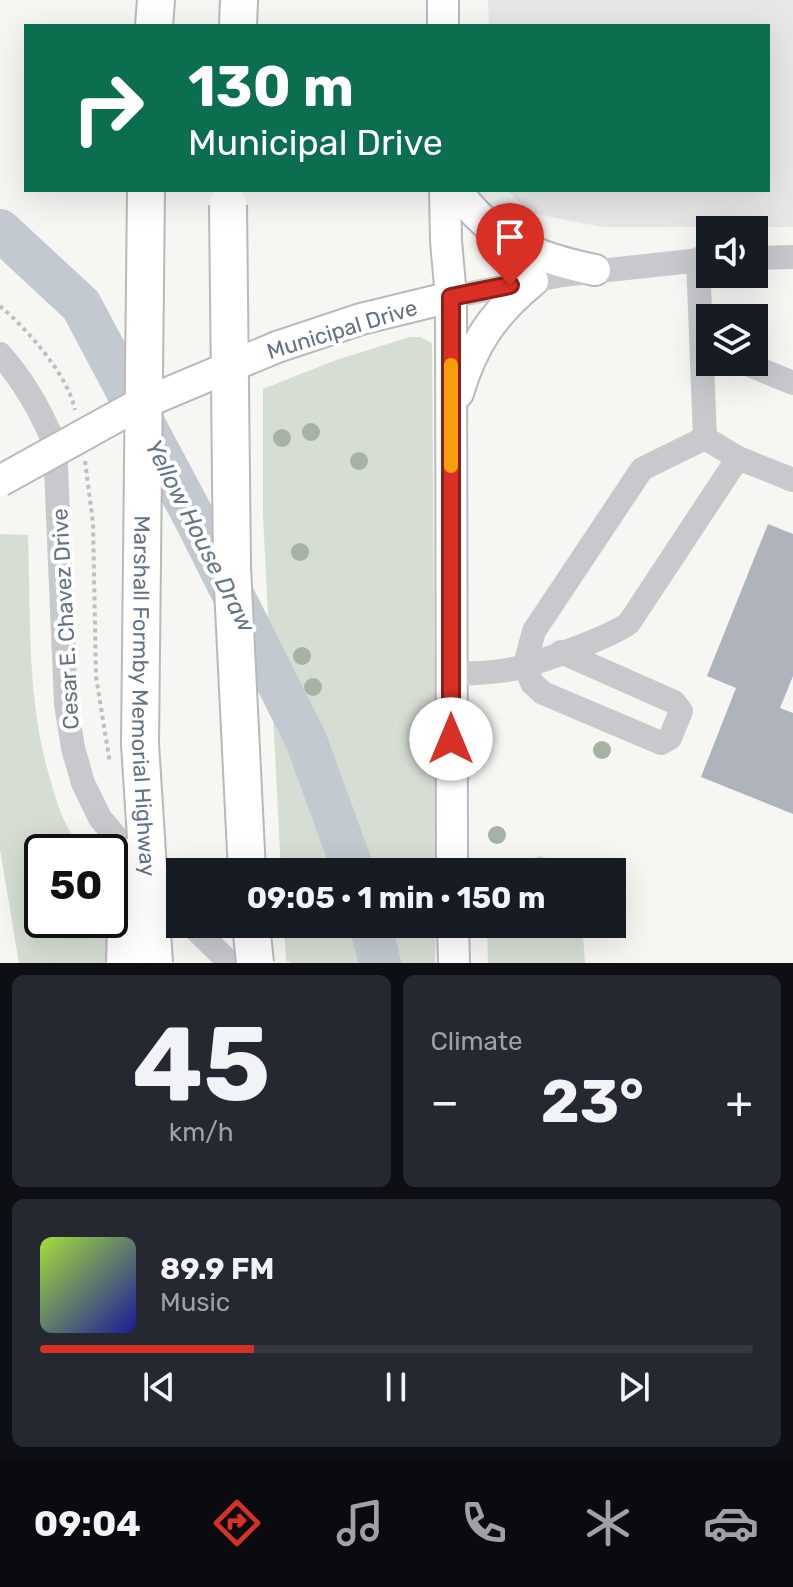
<!DOCTYPE html>
<html lang="en">
<head>
<meta charset="utf-8">
<style>
  :root { --surface:#171b24; --page:#242831; --text:#f1f3f6; --muted:#9ea1a6; --line:#363941; --accent:#d93025 }
  body { margin:0; font-family:Rubik,sans-serif; background:var(--page); color:var(--text); height:100vh; display:flex; flex-direction:column; font-size:30px; white-space:nowrap }
  * { box-sizing:border-box; margin:0 }
  p { font-size:26px; color:var(--muted) }
  .icon { flex:none; width:44px; height:44px; fill:none; stroke:currentColor; stroke-width:2; stroke-linecap:round; stroke-linejoin:round }
  .map { position:relative; height:963px; overflow:hidden }
  .drawer { display:flex; flex-direction:column; gap:12px; padding:12px; background:#0d0f14; flex:1 }
  .drawer>* { flex:none }
  .hud { position:absolute; left:24px; top:24px; width:746px; height:168px; border-radius:0px; box-shadow:0 8px 32px #0002; background:#0b6e4f; color:#fff; overflow:hidden }
  .buttons { position:absolute; left:696px; top:216px; display:grid; gap:16px }
  .buttons a { display:grid; place-items:center; width:72px; height:72px; border-radius:0px; background:var(--surface); box-shadow:0 8px 32px #0002; font-size:40px }
  .speed { position:absolute; left:24px; top:834px; display:flex; gap:16px; font-size:40px; font-weight:700; text-align:center }
  .speed>* { display:grid; place-content:center; width:104px; height:104px; border-radius:50%; background:var(--surface); box-shadow:0 8px 32px #0002; line-height:1 }
  .speed .limit { border:4px solid #111; border-radius:12px; background:#fff; color:#111 }
  .pin { position:absolute; display:grid; place-items:center; width:68px; height:68px; color:#fff; margin:-82px -34px; border-radius:50% 50% 50% 0; rotate:-45deg; box-shadow:0 0 8px #0007 }
  .pin .icon { rotate:45deg }
  .me { position:absolute; width:88px; margin:-44px; rotate:0deg; stroke-linejoin:round; filter:drop-shadow(0 0 6px #0008) }
  .turn { display:flex; align-items:center; gap:28px; height:168px; padding:0 32px; font-size:36px }
  .turn .icon { width:104px; height:104px; stroke-width:2.5 }
  .turn b { display:block; font-size:56px; line-height:68px }
  .big { font-size:60px; font-weight:700; line-height:1.1 }
  .drawer .tile { flex:1; display:flex; flex-direction:column; justify-content:center; gap:12px; min-width:0; padding:0 28px; border-radius:12px; background:var(--page) }
  .drawer .dial { align-items:center; gap:0 }
  .dial b { font-size:104px; line-height:1 }
  .song { display:flex; align-items:center; gap:24px }
  .cover { width:96px; height:96px; border-radius:12px; background:linear-gradient(135deg,hsl(80 70% 55%),hsl(240 70% 35%)) }
  .played { height:8px; border-radius:4px; background:linear-gradient(90deg,var(--accent) 30%,var(--line) 30%) }
  .keys { display:flex; justify-content:space-around; direction:ltr }
  .heat { display:flex; justify-content:space-between; align-items:center; font-size:44px; direction:ltr }
  .drawer .tiles { flex:1; display:grid; gap:12px; grid-template-columns:1fr 1fr }
  .tile:last-child { grid-column:span 2 }
  .trip { position:absolute; left:166px; top:858px; width:460px; height:80px; border-radius:0px; background:var(--surface); box-shadow:0 8px 32px #0002; font-weight:700; line-height:80px; text-align:center }
  .tabs { display:flex; height:128px; justify-content:space-around; align-items:center; background:#090b0e; color:var(--muted) }
  .tabs .icon { width:56px; height:56px }
  .tabs .active { color:var(--accent) }
  .tabs b { font-size:36px; color:var(--text) }
  .map>svg:first-child { display:block }
</style>
</head>
<body>
<div class="map">
<svg width="793" height="963" viewBox="0 0 793 963">
  <rect width="100%" height="100%" fill="#f6f7f3"/>
  <polygon fill="#e7e7e7" points="488,0 793,0 793,227 603,227 531,213 507,190 768,190 768,26 489,26"/>
  <g fill="#d6ded4">
    <polygon points="410,337 420,337 432,343 436,872 281,872 263,516 263,389 336,360"/>
    <path d="M0,534L28,535C31,618 26,705 52,785C57,803 62,820 73,836C80,844 91,843 98,852H42V920H110L111,963H19L0,850Z"/>
    <polygon points="539,856 562,862 571,872 512,872"/>
    <polygon points="284,924 436,924 435,963 290,963 286,960"/>
    <polygon points="493,924 582,924 585,963 488,963 487,927"/>
  </g>
  <g fill="none" stroke-linecap="round" stroke-linejoin="round">
    <g stroke="#c2c9d0" stroke-width="42">
      <polyline points="0,230 81,305 197,523 306,740 354,872"/>
      <polyline points="370,924 380,963"/>
    </g>
  </g>
  <polygon fill="#afb4bc" points="768,524 793,534 793,676 780,708 793,713 793,814 701,777 736,688 707,676"/>
  <g fill="none" stroke-linecap="round" stroke-linejoin="round">
    <defs>
      <g id="major">
        <polyline points="443,0 443,26"/>
        <polyline points="445,190 446,241 451,297 452,872"/>
        <path d="M456,190C493,241 536,258 595,270"/>
        <polyline points="277,347 361,319 451,297"/>
        <path d="M458,393C473,343 493,314 533,281"/>
        <polyline points="453,924 454,963"/>
      </g>
      <g id="highway">
        <polyline points="154,26 156,0"/>
        <polyline points="238,26 239,0"/>
      </g>
    </defs>
    <use href="#major" stroke="#b7babf" stroke-width="34"/>
    <use href="#highway" stroke="#b7b9bd" stroke-width="40"/>
    <g stroke="#bebfc2" stroke-width="4" stroke-dasharray="4 4" stroke-linecap="butt">
      <path d="M0,306C27,329 68,375 75,410"/>
      <polyline points="85,461 93,523 96,677 110,763"/>
    </g>
    <g stroke="#c7c9cd" stroke-width="24">
      <polyline points="754,258 793,257"/>
      <polyline points="698,259 705,438"/>
      <polyline points="451,297 562,275 710,259"/>
      <path d="M0,354C25,382 41,411 55,445L66,704L73,748L83,783L100,818L180,913"/>
      <polyline points="742,362 793,383"/>
      <polyline points="738,458 793,480"/>
      <path d="M451,675C470,673 489,673 507,670C529,667 613,636 629,623L738,458L705,438L642,469L534,631L525,665L532,683L543,693L661,743L670,738L681,711L674,702L561,652"/>
      <polyline points="190,924 230,963"/>
    </g>
    <use href="#major" stroke="#fff" stroke-width="30"/>
    <use href="#highway" stroke="#fff" stroke-width="36"/>
    <defs>
      <polyline id="major-bridge" points="0,481 132,408 277,347"/>
      <g id="highway-bridge">
        <path id="s1" d="M146,190L140,744L154,963"/>
        <polyline points="228,205 232,567 247,872"/>
        <polyline points="251,924 255,963"/>
        <polyline points="125,963 128,857"/>
      </g>
    </defs>
    <use href="#major-bridge" stroke="#b7babf" stroke-width="34" stroke-linecap="butt"/>
    <use href="#highway-bridge" stroke="#b7b9bd" stroke-width="40" stroke-linecap="butt"/>
    <use href="#major-bridge" stroke="#fff" stroke-width="30"/>
    <use href="#highway-bridge" stroke="#fff" stroke-width="36"/>
  </g>
  <g fill="#a6b3a4">
    <circle cx="311" cy="432" r="9"/>
    <circle cx="282" cy="438" r="9"/>
    <circle cx="359" cy="461" r="9"/>
    <circle cx="300" cy="552" r="9"/>
    <circle cx="302" cy="656" r="9"/>
    <circle cx="313" cy="687" r="9"/>
    <circle cx="602" cy="750" r="9"/>
    <circle cx="497" cy="835" r="9"/>
  </g>
  <g fill="none" stroke-linecap="round" stroke-linejoin="round">
    <defs>
      <polyline id="route" points="451,739 451,297 510,285"/>
    </defs>
    <use href="#route" stroke="#8d1f18" stroke-width="20"/>
    <use href="#route" stroke="#d93025" stroke-width="14"/>
    <polyline stroke="#f59e0b" stroke-width="14" points="451,365 451,466"/>
  </g>
  <g text-anchor="middle" stroke-width="8" stroke-linejoin="round" paint-order="stroke">
    <g font-size="22" fill="#657185" stroke="#fff">
      <text transform="translate(342 329) rotate(-17)" y="8">Municipal Drive</text>
      <text transform="translate(65 619) rotate(-93)" y="8">Cesar E. Chavez Drive</text>
      <text dy="8" stroke="none"><textPath href="#s1" startOffset="506">Marshall Formby Memorial Highway</textPath></text>
    </g>
    <g font-size="24" font-style="italic" fill="#667989" stroke="#fff">
      <text transform="translate(200 536) rotate(63)" y="8">Yellow House Draw</text>
    </g>
  </g>
</svg>
<div class="buttons">
<a><svg class="icon" aria-label="sound" viewBox="0 0 24 24"><path d="M4 9h4l5-4v14l-5-4H4zM17 9q2 3 0 6"/></svg></a>
<a><svg class="icon" aria-label="layers" viewBox="0 0 24 24"><path d="M12 4l9 5-9 5-9-5zM3 14l9 5 9-5"/></svg></a>
</div>
<div class="speed"><div class="limit">50</div></div>
<div class="pin" style="left:510px;top:285px;background:#d93025"><svg class="icon" aria-label="arrive" viewBox="0 0 24 24"><path d="M6 21V4h12l-3 4 3 4H6"/></svg></div>
<svg class="me" style="left:451px;top:739px" viewBox="-20 -20 40 40"><circle r="19" fill="#fff"/><path d="M0-13L10 11 0 6-10 11z" fill="#d93025"/></svg>
<div class="trip">09:05 · 1 min · 150 m</div>
<div class="hud">
<div class="turn"><svg class="icon" aria-label="right" viewBox="0 0 24 24"><path d="M7 20v-9h11M14 6l5 5-5 5"/></svg><div><b>130 m</b>Municipal Drive</div></div>
</div>
</div>
<section class="drawer">
<div class="tiles">
<div class="tile dial"><b>45</b><p>km/h</p></div>
<div class="tile"><p>Climate</p>
<div class="heat"><a>−</a><b class="big">23°</b><a>+</a></div>
</div>
<div class="tile">
<div class="song"><i class="cover"></i><div><b>89.9 FM</b><p>Music</p></div></div>
<div class="played"></div>
<div class="keys"><svg class="icon" aria-label="previous" viewBox="0 0 24 24"><path d="M18 5L8 12l10 7zM5 5v14"/></svg><svg class="icon" aria-label="pause" viewBox="0 0 24 24"><path d="M8 5v14M16 5v14"/></svg><svg class="icon" aria-label="next" viewBox="0 0 24 24"><path d="M6 5l10 7-10 7zM19 5v14"/></svg></div>
</div>
</div>
</section>
<nav class="tabs">
<b>09:04</b>
<svg class="icon active" aria-label="directions" viewBox="0 0 24 24"><path d="M12 3l9 9-9 9-9-9zM9 14v-3h6M13 9l2 2-2 2"/></svg>
<svg class="icon" aria-label="music" viewBox="0 0 24 24"><path d="M9 18V5l10-2v13"/><circle cx="6" cy="18" r="3"/><circle cx="16" cy="16" r="3"/></svg>
<svg class="icon" aria-label="phone" viewBox="0 0 24 24"><path d="M5 4h4l2 5-3 2q2 4 5 5l2-3 5 2v4C11 20 4 13 5 4z"/></svg>
<svg class="icon" aria-label="climate" viewBox="0 0 24 24"><path d="M12 3v18M4 7l16 10M4 17L20 7"/></svg>
<svg class="icon" aria-label="car" viewBox="0 0 24 24"><path d="M5 17H2v-5l4-1 3-4h7l3 4 3 1v5h-3M9 17h6M6 11h13"/><circle cx="7" cy="17" r="2"/><circle cx="17" cy="17" r="2"/></svg>
</nav>
</body>
</html>
